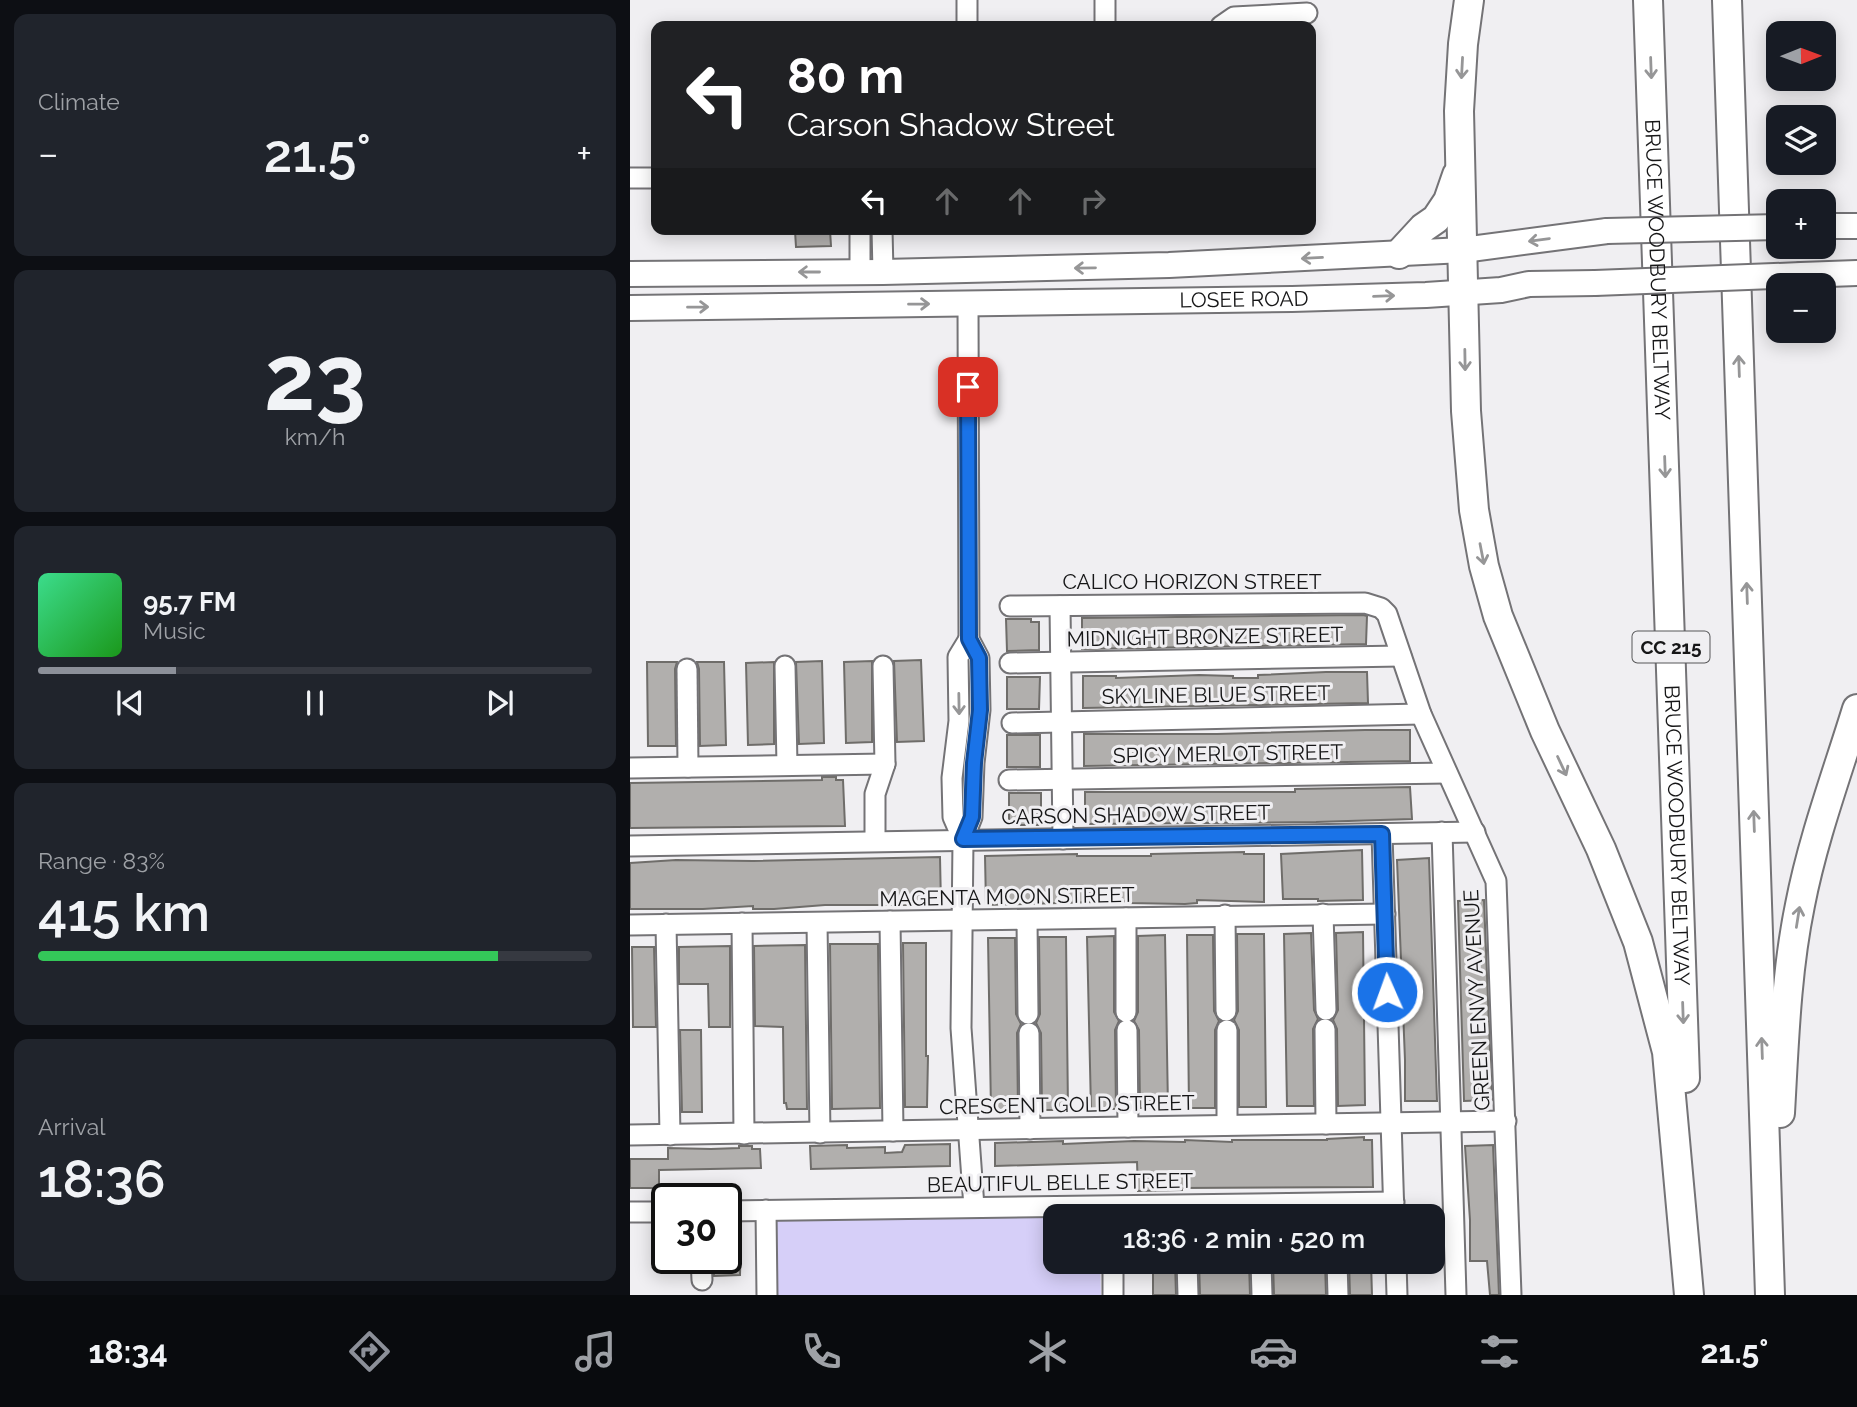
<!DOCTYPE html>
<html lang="en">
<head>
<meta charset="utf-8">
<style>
  :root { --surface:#171b24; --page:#20242c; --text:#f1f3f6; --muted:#9ea1a6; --line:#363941; --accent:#8c9099 }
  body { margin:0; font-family:Raleway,sans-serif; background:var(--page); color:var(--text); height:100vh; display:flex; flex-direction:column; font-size:26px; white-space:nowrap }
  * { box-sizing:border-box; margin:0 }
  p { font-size:23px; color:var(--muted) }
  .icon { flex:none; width:38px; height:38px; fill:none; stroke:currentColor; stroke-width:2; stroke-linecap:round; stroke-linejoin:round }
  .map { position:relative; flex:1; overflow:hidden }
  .drawer { display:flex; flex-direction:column; gap:14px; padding:14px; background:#0d0f14; width:630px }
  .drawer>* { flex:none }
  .top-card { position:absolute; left:21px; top:21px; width:665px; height:214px; border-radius:14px; box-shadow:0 4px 18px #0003; background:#202124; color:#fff; overflow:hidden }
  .needle { width:46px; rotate:89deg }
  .controls { position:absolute; left:1136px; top:21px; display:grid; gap:14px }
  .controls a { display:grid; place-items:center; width:70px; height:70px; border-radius:14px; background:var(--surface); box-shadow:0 4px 18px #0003; font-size:35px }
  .speed { position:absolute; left:21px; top:1183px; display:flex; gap:14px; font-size:35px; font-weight:700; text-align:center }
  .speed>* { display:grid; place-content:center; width:91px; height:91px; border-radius:50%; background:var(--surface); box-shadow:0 4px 18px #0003; line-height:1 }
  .speed .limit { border:4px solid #111; border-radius:10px; background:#fff; color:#111 }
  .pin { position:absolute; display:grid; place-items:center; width:60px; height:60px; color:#fff; margin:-30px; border-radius:14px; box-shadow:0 4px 10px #0006 }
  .me { position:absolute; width:77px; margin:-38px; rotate:358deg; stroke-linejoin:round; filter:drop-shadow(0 0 5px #0008) }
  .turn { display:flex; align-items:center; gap:24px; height:147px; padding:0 21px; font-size:32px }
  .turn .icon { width:91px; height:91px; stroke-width:2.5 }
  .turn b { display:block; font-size:49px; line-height:60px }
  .lanes { display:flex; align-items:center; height:66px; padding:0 21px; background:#0003; justify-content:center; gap:35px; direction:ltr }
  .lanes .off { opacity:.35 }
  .big { font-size:52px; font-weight:600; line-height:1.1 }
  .drawer .tile { flex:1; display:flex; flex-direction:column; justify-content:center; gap:10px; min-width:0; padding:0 24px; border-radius:14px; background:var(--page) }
  .drawer .dial { align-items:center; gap:0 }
  .dial b { font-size:91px; line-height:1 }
  .song { display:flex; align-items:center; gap:21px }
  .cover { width:84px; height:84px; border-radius:10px; background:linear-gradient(135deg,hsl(150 70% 55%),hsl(120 70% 35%)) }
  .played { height:7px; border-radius:4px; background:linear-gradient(90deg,var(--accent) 25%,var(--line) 25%) }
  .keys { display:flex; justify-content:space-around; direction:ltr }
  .heat { display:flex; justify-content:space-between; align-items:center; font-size:38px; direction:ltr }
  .charge { height:10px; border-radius:5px; background:linear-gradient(90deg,#34c759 83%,var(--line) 0) }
  .trip { position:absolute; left:413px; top:1204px; width:402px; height:70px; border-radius:14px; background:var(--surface); box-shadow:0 4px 18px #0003; font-weight:600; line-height:70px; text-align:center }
  .tabs { display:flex; height:112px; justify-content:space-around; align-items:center; background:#090b0e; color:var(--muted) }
  .tabs .icon { width:49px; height:49px }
  .tabs .on { color:var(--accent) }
  .tabs b { font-size:32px; color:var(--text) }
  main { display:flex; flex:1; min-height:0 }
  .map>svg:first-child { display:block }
</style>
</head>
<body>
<main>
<section class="drawer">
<div class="tile"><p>Climate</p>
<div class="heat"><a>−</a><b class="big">21.5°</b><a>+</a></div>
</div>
<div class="tile dial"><b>23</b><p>km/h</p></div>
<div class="tile">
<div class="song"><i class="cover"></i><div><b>95.7 FM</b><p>Music</p></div></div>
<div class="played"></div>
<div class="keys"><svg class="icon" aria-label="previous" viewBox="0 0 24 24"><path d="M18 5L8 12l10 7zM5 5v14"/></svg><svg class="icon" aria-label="pause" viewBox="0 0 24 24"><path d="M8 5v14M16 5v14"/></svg><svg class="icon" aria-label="next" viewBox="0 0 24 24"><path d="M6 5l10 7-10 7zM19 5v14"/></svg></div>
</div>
<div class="tile"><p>Range · 83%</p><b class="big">415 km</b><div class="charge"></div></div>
<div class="tile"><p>Arrival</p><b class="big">18:36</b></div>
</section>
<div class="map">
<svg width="1227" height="1295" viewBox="0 0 1227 1295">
  <rect width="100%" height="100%" fill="#f0eff2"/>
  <polygon fill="#d6cff8" points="470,1210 470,1216 425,1216 425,1262 470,1262 471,1295 143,1295 141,1215"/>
  <g fill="#b1afad" stroke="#6f6d6a" stroke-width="2">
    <polygon points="200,230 201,246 166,247 165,231"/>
    <polygon points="733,615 737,616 736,644 452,649 452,618"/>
    <polygon points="376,619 401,619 401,622 409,622 409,650 377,651"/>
    <polygon points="291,660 294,741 267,742 264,661"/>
    <polygon points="192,661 194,743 169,744 166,662"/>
    <polygon points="242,661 242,742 216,743 214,662"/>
    <polygon points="17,662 47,662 45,669 46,746 18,746"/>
    <polygon points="67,662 94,662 96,745 70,746 69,669"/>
    <polygon points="144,662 144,744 118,745 116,663"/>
    <polygon points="696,672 737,672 738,703 453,708 453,676 486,676 486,678 569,675 603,676 603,678 628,678 628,675"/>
    <polygon points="377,677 410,677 409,709 377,709"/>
    <polygon points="735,730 780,730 780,761 454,766 454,734 587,734"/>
    <rect x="377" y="735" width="33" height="32"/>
    <polygon points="192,777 206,777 206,780 213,780 215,826 0,828 0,783 192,780"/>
    <polygon points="780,787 782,819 686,822 455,824 455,792 665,792 665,789"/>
    <rect x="379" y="793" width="32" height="32"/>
    <polygon points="732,850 733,900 688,901 688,899 653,899 651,854"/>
    <polygon points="614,852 614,854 634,854 634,902 567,900 567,903 555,904 498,903 498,901 356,905 355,856 447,854 447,856 521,856 521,854"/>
    <polygon points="310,857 311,905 195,905 144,909 123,909 123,906 73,909 0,909 0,863 46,860 123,861"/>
    <polygon points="799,858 807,1101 775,1101 775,1060 767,860"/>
    <polygon points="854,900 862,1100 834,1101 828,901"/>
    <polygon points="733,932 735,1105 708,1106 707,1029 703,1020 708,1010 706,933"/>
    <polygon points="681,933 684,1010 688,1019 683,1029 684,1106 657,1106 654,934"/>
    <polygon points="607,934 634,934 636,1107 609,1107 609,1030 604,1020 608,1011"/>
    <polygon points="535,935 538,1108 510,1108 509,1030 504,1021 508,1012 508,936"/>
    <polygon points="557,935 583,935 584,1011 589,1021 585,1030 585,1108 559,1108"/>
    <polygon points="484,936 484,1012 489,1021 485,1030 486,1109 461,1109 457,937"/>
    <polygon points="409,937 436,937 438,1110 412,1110 411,1033 406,1023 410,1014"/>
    <polygon points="358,938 385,938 386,1014 391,1024 387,1033 388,1110 361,1110"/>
    <polygon points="273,943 296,943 296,1056 298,1056 297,1107 275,1107"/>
    <polygon points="200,944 248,944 250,1108 202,1109"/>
    <polygon points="175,945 177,1109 157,1109 156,1103 154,1103 153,1027 125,1026 124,946"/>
    <polygon points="100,946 100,1027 79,1027 78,984 49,984 49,947"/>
    <polygon points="2,947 24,947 26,1027 3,1027"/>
    <polygon points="50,1030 71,1030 72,1112 52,1112"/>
    <polygon points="734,1137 734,1140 742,1140 743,1187 552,1188 552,1190 508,1191 507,1162 365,1166 365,1143 433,1141 433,1144 504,1141 555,1142 555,1140 602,1142 602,1140 697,1140 697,1139"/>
    <polygon points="320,1144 320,1166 181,1169 180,1146 217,1145 217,1148 255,1147 255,1153 272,1152 275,1145"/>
    <polygon points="863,1145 869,1295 860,1295 857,1261 840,1261 840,1220 835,1146"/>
    <polygon points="109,1146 122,1146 122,1149 130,1149 131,1168 29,1170 29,1188 0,1188 0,1159 38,1159 38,1148 81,1149 109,1148"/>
    <polygon points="96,1239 111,1239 110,1275 84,1276 83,1258 96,1258"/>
    <polygon points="523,1262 545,1262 546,1295 523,1295"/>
    <polygon points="569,1262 619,1262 620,1295 570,1295"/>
    <polygon points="643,1262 695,1262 696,1295 644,1295"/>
    <polygon points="719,1262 741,1262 742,1295 720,1295"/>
  </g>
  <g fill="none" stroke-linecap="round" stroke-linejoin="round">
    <defs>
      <g id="minor">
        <polyline points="337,0 337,26"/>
        <polyline points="475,0 475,26"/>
        <polyline points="591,26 604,17 677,13"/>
        <polyline points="0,178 26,178"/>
        <polyline points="230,229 230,272"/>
        <polyline points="252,229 253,272"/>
        <polyline points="338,303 339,639 349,658 350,710 344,763 342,817 333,840 331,1028 344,1207"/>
        <polyline points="380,606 735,603 751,608 757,614 791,714 866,881 881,1295"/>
        <polyline points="430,606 433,839"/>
        <polyline points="380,663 771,656"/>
        <polyline points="155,666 157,765"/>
        <polyline points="57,669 58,767"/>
        <polyline points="382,723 791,714"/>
        <polyline points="0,768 255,764"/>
        <polyline points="379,780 817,773"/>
        <polyline points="812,832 826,1295"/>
        <polyline points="752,834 764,1216"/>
        <polyline points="333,840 323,817 322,778 329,721 328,657 339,639"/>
        <polyline points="245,841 245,794 255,764 253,666"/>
        <polyline points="0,846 845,832"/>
        <polyline points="693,914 696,1010"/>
        <polyline points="595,915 596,1011"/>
        <polyline points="496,918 496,1012"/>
        <polyline points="397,920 398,1014"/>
        <polyline points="260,921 263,1131"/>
        <polyline points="112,923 114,1134"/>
        <polyline points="187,923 190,1133"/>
        <polyline points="36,924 40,1135"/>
        <polyline points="0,925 755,914"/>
        <polyline points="695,1029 696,1124"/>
        <polyline points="497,1030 498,1127"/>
        <polyline points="597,1030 597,1125"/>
        <polyline points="399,1033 400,1129"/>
        <polyline points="0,1135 876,1121"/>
        <polyline points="136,1210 137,1295"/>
        <polyline points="96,1211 764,1202"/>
        <polyline points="0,1212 37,1212"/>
        <polyline points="71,1258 72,1280"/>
        <polyline points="483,1262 483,1295"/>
        <polyline points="557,1262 558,1295"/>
        <polyline points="631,1262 632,1295"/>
        <polyline points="707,1262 708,1295"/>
        <polyline points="766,1262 767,1295"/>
      </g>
      <g id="major">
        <polyline points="1194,226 1227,226"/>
        <polyline points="0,274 253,272 539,265 833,250 977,231"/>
        <polyline points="1171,275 1227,273"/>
        <path id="s1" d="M0,308L662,299L796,295L871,290L899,284L965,283"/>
      </g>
      <g id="highway">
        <polyline points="839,0 833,44 829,111 836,411 844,510 854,566 868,616 915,731 971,849 1008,942 1037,1052 1059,1295"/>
        <path id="s2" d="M1018,0L1055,1078"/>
        <polyline points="1097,0 1140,1295"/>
        <polyline points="769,254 793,228 806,219 818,201 827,175"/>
        <path d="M1150,1113C1154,1043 1156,973 1170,905C1183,838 1207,774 1227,709"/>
      </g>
    </defs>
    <use href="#minor" stroke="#747376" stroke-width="23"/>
    <use href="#major" stroke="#747376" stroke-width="28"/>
    <use href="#highway" stroke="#747376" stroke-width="32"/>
    <use href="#minor" stroke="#fff" stroke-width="19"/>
    <use href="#major" stroke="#fff" stroke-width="24"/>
    <use href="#highway" stroke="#fff" stroke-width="28"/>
    <defs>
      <g id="major-bridge">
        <polyline points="977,231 1148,227"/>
        <polyline points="965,283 1171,275"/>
      </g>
    </defs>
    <use href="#major-bridge" stroke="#747376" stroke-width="28" stroke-linecap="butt"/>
    <use href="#major-bridge" stroke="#fff" stroke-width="24"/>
  </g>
  <defs><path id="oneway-shaft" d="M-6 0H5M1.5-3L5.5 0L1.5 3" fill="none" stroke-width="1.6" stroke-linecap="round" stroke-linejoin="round" transform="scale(1.75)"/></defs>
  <g stroke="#969697">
    <use href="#oneway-shaft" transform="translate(832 68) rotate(93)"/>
    <use href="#oneway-shaft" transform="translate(1021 68) rotate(88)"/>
    <use href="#oneway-shaft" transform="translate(909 240) rotate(172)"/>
    <use href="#oneway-shaft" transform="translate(682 258) rotate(177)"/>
    <use href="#oneway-shaft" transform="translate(455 268) rotate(179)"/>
    <use href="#oneway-shaft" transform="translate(179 272) rotate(180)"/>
    <use href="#oneway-shaft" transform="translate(754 296) rotate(-2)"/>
    <use href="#oneway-shaft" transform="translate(289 304) rotate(-1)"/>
    <use href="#oneway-shaft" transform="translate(68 307) rotate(-1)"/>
    <use href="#oneway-shaft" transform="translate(835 360) rotate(89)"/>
    <use href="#oneway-shaft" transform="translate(1109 366) rotate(-92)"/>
    <use href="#oneway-shaft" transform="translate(1035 467) rotate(88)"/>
    <use href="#oneway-shaft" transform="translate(852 554) rotate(79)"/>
    <use href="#oneway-shaft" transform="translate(1117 593) rotate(-92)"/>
    <use href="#oneway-shaft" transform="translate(329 704) rotate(89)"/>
    <use href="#oneway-shaft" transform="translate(932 766) rotate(65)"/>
    <use href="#oneway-shaft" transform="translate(1124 821) rotate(-92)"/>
    <use href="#oneway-shaft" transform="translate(1168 917) rotate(-81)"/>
    <use href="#oneway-shaft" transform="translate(1053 1013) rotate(88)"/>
    <use href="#oneway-shaft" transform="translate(1132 1048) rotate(-92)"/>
  </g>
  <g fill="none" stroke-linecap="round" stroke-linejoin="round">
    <defs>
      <polyline id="route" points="338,387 339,639 349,658 350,710 344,763 342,817 333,839 752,834 757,992"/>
    </defs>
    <use href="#route" stroke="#114b97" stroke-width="18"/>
    <use href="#route" stroke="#1a73e8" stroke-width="12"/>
  </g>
  <g text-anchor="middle" stroke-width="6" stroke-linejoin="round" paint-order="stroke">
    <rect fill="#f0eff2" stroke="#575759" stroke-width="2" x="1002.5" y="631.5" width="77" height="31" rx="5"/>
    <g font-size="19" font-weight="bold" fill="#161617">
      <text x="1041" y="654">CC 215</text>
    </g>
    <g font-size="21" fill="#161617" stroke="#f0eff2">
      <text dy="7" stroke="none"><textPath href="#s2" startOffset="270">BRUCE WOODBURY BELTWAY</textPath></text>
      <text dy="7" stroke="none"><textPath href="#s1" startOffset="614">LOSEE ROAD</textPath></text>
      <text x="562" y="589">CALICO HORIZON STREET</text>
      <text transform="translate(575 637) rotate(-1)" y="7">MIDNIGHT BRONZE STREET</text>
      <text transform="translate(586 695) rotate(-1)" y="7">SKYLINE BLUE STREET</text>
      <text transform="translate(598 754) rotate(-1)" y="7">SPICY MERLOT STREET</text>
      <text transform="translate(506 815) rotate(-1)" y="7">CARSON SHADOW STREET</text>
      <text dy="7" stroke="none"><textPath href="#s2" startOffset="836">BRUCE WOODBURY BELTWAY</textPath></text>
      <text transform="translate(377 897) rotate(-1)" y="7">MAGENTA MOON STREET</text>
      <text transform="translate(847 1000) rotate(-93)" y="7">GREEN ENVY AVENUE</text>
      <text transform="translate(437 1105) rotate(-1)" y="7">CRESCENT GOLD STREET</text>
      <text transform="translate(430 1183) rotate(-1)" y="7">BEAUTIFUL BELLE STREET</text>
    </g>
  </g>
</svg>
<div class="controls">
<a><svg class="needle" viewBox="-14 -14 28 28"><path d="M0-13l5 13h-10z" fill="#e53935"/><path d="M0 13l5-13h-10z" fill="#9ea1a6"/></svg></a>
<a><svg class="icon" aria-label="layers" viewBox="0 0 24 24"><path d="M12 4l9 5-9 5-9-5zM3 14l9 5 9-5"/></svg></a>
<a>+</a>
<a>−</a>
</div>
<div class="speed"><div class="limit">30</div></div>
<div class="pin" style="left:338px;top:387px;background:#d93025"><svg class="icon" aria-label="arrive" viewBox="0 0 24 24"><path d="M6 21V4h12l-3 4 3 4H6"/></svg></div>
<svg class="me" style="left:757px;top:992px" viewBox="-20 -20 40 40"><circle r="17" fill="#1a73e8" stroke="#fff" stroke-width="3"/><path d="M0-11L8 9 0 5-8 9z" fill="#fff"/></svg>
<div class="trip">18:36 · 2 min · 520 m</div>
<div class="top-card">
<div class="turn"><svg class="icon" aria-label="left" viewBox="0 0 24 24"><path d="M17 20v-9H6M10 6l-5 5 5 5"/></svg><div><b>80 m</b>Carson Shadow Street</div></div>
<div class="lanes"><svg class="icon" aria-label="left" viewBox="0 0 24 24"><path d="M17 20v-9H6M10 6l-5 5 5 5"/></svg><svg class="icon off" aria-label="ahead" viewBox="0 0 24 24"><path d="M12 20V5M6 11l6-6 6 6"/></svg><svg class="icon off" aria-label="ahead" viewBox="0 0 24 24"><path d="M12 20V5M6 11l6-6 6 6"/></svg><svg class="icon off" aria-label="right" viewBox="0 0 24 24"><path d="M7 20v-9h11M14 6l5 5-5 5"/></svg></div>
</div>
</div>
</main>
<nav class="tabs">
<b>18:34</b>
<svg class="icon on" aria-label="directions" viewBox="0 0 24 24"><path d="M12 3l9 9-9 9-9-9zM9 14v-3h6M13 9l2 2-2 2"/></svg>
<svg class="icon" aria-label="music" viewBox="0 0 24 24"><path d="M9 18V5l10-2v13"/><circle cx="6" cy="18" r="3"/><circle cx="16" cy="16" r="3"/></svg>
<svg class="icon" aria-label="phone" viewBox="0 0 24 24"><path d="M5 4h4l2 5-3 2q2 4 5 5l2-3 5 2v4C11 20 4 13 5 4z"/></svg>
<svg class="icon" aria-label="climate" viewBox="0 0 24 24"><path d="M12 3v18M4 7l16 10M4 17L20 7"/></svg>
<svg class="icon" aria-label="car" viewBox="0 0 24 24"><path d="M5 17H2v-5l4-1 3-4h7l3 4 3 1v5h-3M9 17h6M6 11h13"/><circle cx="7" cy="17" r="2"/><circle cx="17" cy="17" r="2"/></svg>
<svg class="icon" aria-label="filters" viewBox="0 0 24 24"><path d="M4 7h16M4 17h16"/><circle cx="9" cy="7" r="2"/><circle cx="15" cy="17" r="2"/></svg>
<b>21.5°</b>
</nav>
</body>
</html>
